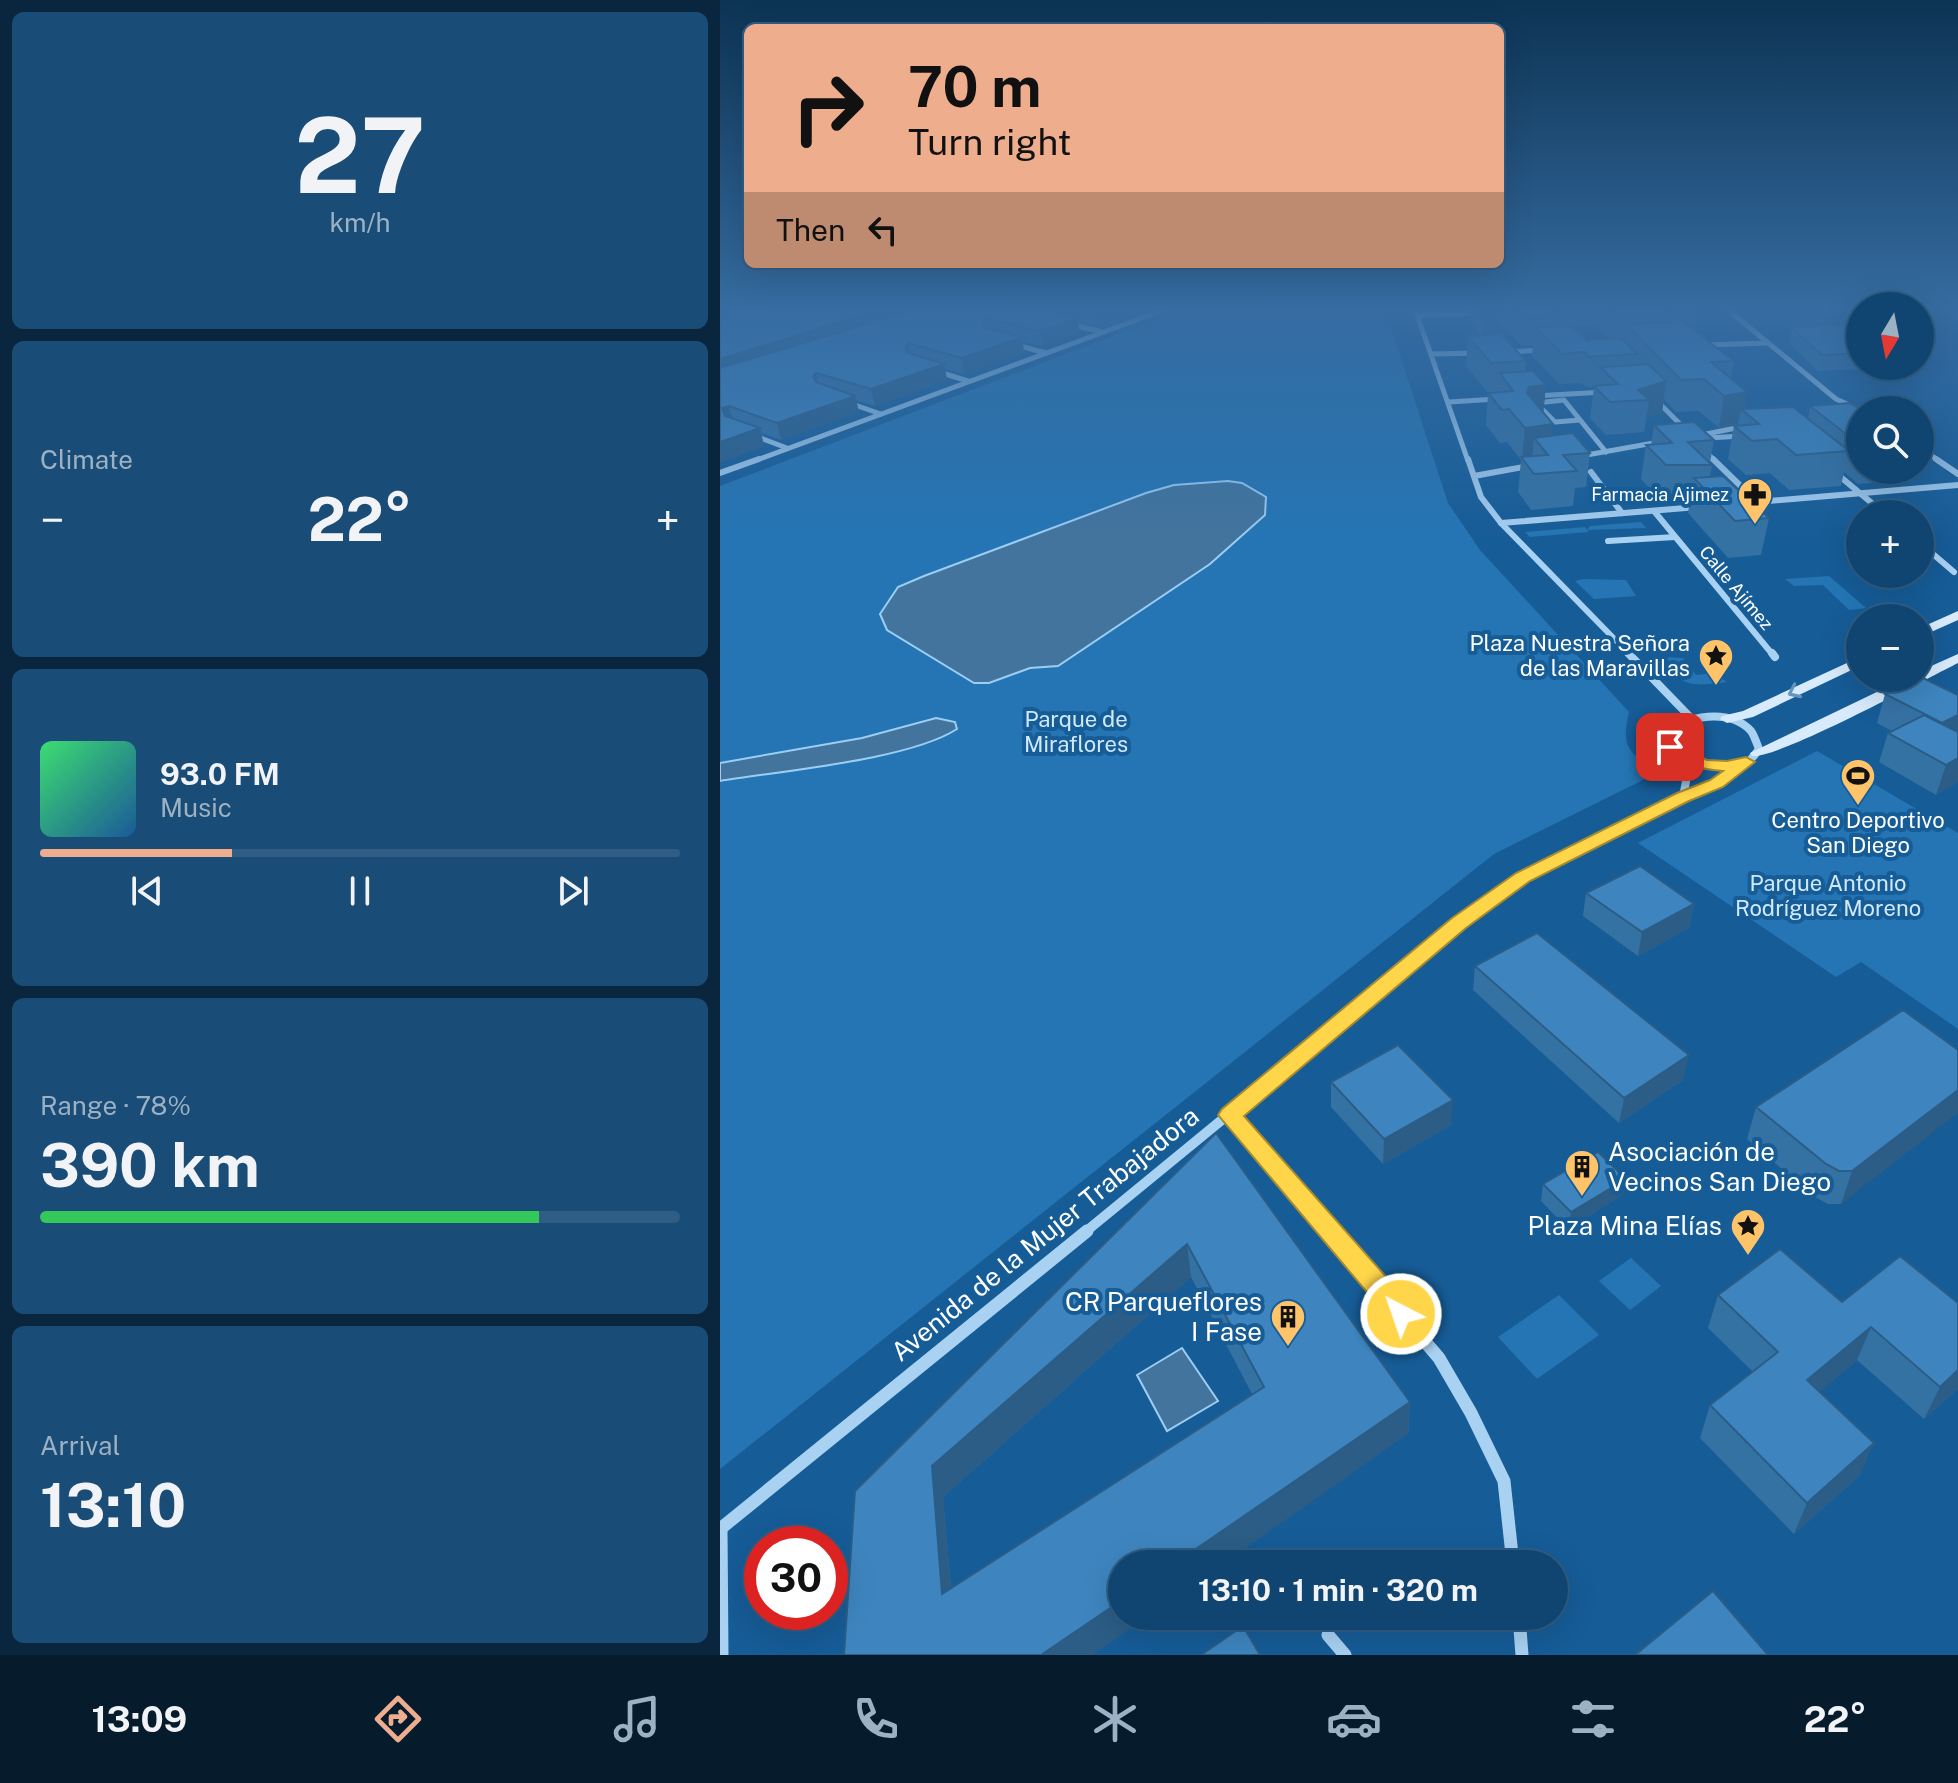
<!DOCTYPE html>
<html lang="en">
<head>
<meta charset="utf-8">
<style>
  :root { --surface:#104571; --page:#194c76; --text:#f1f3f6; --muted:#9cb1c3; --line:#305d84; --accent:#eead8d }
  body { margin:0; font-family:"Public Sans",sans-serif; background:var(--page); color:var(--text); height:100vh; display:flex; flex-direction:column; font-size:30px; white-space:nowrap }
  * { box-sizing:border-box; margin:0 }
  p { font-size:26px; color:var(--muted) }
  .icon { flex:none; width:44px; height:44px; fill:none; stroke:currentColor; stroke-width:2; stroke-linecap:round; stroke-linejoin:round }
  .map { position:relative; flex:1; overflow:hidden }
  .side { display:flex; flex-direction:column; gap:12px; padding:12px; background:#09263e; width:720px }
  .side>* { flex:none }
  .banner { position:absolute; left:24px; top:24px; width:760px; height:244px; border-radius:12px; box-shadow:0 8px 32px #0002,0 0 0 2px var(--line); background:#eead8d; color:#111; overflow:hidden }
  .needle { width:52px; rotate:190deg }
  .controls { position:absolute; left:1126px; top:292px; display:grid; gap:16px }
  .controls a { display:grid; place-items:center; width:88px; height:88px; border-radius:50%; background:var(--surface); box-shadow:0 8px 32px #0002,0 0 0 2px var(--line); font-size:40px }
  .speed { position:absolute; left:24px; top:1526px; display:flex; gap:16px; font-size:40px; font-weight:700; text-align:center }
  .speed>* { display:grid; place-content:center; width:104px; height:104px; border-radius:50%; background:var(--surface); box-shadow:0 8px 32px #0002,0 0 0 2px var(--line); line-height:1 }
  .speed .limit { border:12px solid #d22; background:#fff; color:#111 }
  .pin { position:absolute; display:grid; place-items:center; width:68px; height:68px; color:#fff; margin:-34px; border-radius:16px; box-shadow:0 4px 12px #0006 }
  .me { position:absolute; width:88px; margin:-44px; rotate:319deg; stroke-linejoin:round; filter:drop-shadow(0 0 6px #0008) }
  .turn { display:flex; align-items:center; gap:28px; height:168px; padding:0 32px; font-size:36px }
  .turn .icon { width:104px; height:104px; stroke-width:2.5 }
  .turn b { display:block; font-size:56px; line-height:68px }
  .then { display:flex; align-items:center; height:76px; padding:0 32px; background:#0003; gap:16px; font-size:30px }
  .big { font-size:60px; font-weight:700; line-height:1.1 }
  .side .tile { flex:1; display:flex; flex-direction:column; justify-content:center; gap:12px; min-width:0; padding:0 28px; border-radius:12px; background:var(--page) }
  .side .dial { align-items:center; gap:0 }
  .dial b { font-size:104px; line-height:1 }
  .song { display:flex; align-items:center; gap:24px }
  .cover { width:96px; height:96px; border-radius:12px; background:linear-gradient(135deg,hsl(140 70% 55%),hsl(210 70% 35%)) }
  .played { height:8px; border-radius:4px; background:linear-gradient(90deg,var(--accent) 30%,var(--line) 30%) }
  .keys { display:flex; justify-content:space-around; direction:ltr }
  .heat { display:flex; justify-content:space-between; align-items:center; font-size:44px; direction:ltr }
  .charge { height:12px; border-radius:6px; background:linear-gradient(90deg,#34c759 78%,var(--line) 0) }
  .trip { position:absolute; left:388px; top:1550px; width:460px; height:80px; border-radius:40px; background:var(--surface); box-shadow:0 8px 32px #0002,0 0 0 2px var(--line); font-weight:700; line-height:80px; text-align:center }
  .menu { display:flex; height:128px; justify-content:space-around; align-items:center; background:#061c2d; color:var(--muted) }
  .menu .icon { width:56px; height:56px }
  .menu .current { color:var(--accent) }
  .menu b { font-size:36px; color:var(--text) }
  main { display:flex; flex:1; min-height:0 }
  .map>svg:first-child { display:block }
</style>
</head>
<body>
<main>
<section class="side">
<div class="tile dial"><b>27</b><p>km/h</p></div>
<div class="tile"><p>Climate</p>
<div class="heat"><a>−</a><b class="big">22°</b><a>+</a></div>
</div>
<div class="tile">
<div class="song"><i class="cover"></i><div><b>93.0 FM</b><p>Music</p></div></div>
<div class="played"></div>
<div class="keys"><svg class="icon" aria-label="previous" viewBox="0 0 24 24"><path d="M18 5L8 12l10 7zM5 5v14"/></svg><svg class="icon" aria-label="pause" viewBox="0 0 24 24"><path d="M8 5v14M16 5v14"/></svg><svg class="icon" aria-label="next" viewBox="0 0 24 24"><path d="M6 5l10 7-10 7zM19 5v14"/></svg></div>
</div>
<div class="tile"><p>Range · 78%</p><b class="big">390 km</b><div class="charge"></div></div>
<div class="tile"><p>Arrival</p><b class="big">13:10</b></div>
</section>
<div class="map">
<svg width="1238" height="1655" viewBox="0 0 1238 1655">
  <rect width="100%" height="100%" fill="#165c97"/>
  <g fill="#2575b4">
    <path d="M464,309H665L728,503L760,550L909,712C902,744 905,750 932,768L931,776L774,854L0,1469V486Z"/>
    <polygon points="921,522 926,528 868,530 868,532 810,537 805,532 865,527 867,530 870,526"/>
    <polygon points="1109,576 1146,608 1129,610 1103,585 1074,586 1065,579"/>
    <polygon points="864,579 906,580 916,596 874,599 855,581"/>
    <path d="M943,657L963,658L976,675L993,673L1007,682C973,686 961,689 943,657Z"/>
    <polygon points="1097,751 1238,833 1238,1029 1141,962 1116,977 918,843"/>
    <polygon points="911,1258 941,1286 910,1310 879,1281"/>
    <polygon points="839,1295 879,1335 817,1379 778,1337"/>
  </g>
  <g fill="#43749e" stroke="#9bcef4" stroke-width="2">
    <polygon points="508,481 522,483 546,497 545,515 490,564 338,666 310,668 269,683 254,683 167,630 160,614 178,587 204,576 426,493 454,485"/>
    <path d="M216,718L235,722L237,729C189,760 60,771 0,781V763L142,738Z"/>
    <polygon points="462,1348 498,1401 447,1431 417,1375"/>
  </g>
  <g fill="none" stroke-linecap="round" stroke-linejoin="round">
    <g stroke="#a9d1f2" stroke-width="5">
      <polyline points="695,309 748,461"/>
      <polyline points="1007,309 1116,399 1140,410"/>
      <polyline points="697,315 758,313"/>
      <polyline points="349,324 383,332"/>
      <polyline points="296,345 326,353"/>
      <polyline points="984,345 1047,343"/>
      <polyline points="788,352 823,350"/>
      <polyline points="713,354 755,353"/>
      <polyline points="219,372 248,381"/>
      <polyline points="814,396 884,392"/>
      <polyline points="937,401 965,429"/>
      <polyline points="729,402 776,399"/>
      <polyline points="129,403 161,414"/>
      <polyline points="860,420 835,422 816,403 844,400 886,452"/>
      <polyline points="35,436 67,448"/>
      <polyline points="976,436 1021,427"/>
      <polyline points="987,438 1022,436"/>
      <polyline points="1200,447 1219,461"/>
      <polyline points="988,454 995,461"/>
      <polyline points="861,456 939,442"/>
      <polyline points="34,461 446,309"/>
    </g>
    <g stroke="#a9d1f2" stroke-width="6">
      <polyline points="748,459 761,497 781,523 910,655"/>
      <polyline points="993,459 1037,502"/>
      <polyline points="1216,459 1238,474"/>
      <polyline points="871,472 902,513"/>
      <polyline points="0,473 39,459"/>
      <polyline points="1117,474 1165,514"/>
      <polyline points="754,476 809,466"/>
      <polyline points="1024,503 1238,485"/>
      <polyline points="934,511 1053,655"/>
      <polyline points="781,523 978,507"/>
      <polyline points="888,541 955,537"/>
      <polyline points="1200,543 1234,572"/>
    </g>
    <g stroke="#a9d1f2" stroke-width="8">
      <polyline points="908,653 970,717"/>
      <polyline points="1052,653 1055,657"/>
      <polyline points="963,797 967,776 965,758"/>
      <path d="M761,907C817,867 879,839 940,809C973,792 1017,782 1039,749C1037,744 1034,735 1031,731C1010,708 965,715 945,734L948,745C973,763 995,770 1026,762"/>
    </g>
    <g stroke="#a9d1f2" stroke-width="10">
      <polyline points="510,1115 612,1233"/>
      <polyline points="364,1233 764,905"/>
    </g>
    <g stroke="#a9d1f2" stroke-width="13">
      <polyline points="610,1231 719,1358 751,1413 784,1481 793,1564"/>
      <polyline points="1,1528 2,1655"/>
      <polyline points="0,1529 367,1231"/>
      <polyline points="799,1616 802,1655"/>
      <polyline points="608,1635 625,1655"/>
    </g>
    <g fill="#d7ebfc" fill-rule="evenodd">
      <polygon points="1238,611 1238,620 1200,637 1200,628"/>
      <path d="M1238,654V663C1206,679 1056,760 1032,756L1030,753L1186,678H1200V671Z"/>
      <polygon points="1140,657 1140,666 1033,717 1007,723 1000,719 1002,716 1023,711"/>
    </g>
  </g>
  <g fill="#3572a4" fill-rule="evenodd">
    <polygon points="0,309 194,310 420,309 378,325 358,320 359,333 322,346 303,342 304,353 244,374 225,369 227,380 155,406 136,400 139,412 61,440 41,433 44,446 0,462"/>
    <path d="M751,309H981L979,321L955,322L1014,361L1011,378L1024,409L1088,418L1090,406L1140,410V470H1184L1182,480L1138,484L1124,472L1121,486L1069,490L1050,473L1026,475L1008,459L1014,426L1018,424L999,428L979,411L956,412L944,399L942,413L926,418L924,432L886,435L870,418L874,387H866L861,383L839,384L812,356L813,345L802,346L779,321L764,335L806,361L805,371L826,385L823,412L832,436L870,453L866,487L855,488L853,506L811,510L798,492L801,460L787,442L780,443L766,425L768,393L746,366L748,336L761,335L750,319ZM877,325L889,339L867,340L852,326Z"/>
    <polygon points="1200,309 1230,309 1200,311"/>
    <polygon points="1072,328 1140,331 1140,366 1164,366 1164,368 1098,371 1069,343"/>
    <polygon points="934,425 994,440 990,463 992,465 990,477 1049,518 1041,555 1008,558 968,513 970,500 940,500 921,479 926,445 931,445"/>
    <polygon points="1199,678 1238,782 1216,795 1159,762 1168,733 1172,731 1157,723 1165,694"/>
    <polygon points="866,893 974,904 969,928 918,956 863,916"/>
    <polygon points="755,966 963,1080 899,1123 753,990"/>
    <polygon points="1238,1050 1121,1204 1108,1204 1095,1197 1027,1139 1036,1107"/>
    <polygon points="611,1082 731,1125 663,1164 611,1107"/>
    <path d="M496,1133L690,1402L688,1434L124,1655L135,1491ZM471,1277L532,1394L231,1588L223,1497Z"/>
    <polygon points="906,1179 902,1195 848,1229 821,1201 823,1184"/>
    <polygon points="998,1295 1122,1302 1238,1389 1204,1419 1137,1360 1099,1392 1140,1475 1074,1534 980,1438 990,1405 1033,1372 988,1328"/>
  </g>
  <g fill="#2b5d86">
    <polygon points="161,309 194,309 195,315 0,376 0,359"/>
    <polygon points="378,309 420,309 378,325 376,310"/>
    <polygon points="764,309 780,309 779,321 762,337"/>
    <polygon points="358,318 359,333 322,346 320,331"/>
    <polygon points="302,337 304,353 244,374 242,358"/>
    <polygon points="188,343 191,359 185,349"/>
    <polygon points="224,364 227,380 155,406 151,389"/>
    <polygon points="96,373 100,389 93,377"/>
    <polygon points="946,381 942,413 926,418 929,400 918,390"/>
    <polygon points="826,385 823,417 807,393 809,387"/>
    <polygon points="1027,392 1024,412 1021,409 1018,424 999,428 1004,396"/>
    <polygon points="135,396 139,412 61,440 57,423"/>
    <polygon points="9,406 14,423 7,425 2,408"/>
    <polygon points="833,424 830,457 814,438 812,460 802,459 805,428"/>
    <polygon points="40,428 44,446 0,462 0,442"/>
    <polygon points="1238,715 1238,739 1213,752 1222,723"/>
    <polygon points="1238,758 1238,782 1216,795 1226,765"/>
    <polygon points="974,904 969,928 918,956 922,932"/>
    <polygon points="969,1055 963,1080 899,1123 904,1098"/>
    <polygon points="1238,1090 1238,1113 1121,1204 1132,1171"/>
    <polygon points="733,1100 731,1125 663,1164 664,1139"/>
    <polygon points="906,1179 902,1195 848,1229 851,1212"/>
    <polygon points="467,1244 471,1277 223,1497 234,1624 222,1594 212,1466"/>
    <polygon points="1151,1327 1137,1360 1075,1413 1087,1380"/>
    <polygon points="1238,1370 1238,1389 1204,1419 1220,1387"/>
    <polygon points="690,1402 688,1434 503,1564 454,1564"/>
    <polygon points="1154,1443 1140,1475 1074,1534 1087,1503"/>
    <polygon points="402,1600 402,1616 428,1616 373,1655 321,1655"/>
  </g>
  <g fill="#3e85bf" stroke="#2b5d86" stroke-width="2" fill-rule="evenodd">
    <polygon points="0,309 161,309 0,359"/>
    <polygon points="197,309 328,309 358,318 320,331 265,318 261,323 265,328 302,337 242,358 188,343 185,349 188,353 224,364 151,389 96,373 93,377 96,382 135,396 57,423 9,406 2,408 5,416 40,428 0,442 0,368"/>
    <polygon points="797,309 832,309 840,316 805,318"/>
    <polygon points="891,309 945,309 950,313 896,315"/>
    <polygon points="963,322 1014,361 991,362 1027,392 1004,396 984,379 961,380 906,324"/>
    <polygon points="1131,324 1140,331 1140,353 1102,355 1072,328"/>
    <polygon points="851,326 867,340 901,338 918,354 869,357 865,352 842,354 815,327"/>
    <polygon points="781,334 806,361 771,363 748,336"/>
    <polygon points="928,364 946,381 918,390 929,400 890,402 874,386 898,384 880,367"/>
    <polygon points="813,371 826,385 809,387 807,393 833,424 805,428 789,409 782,410 768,393 793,391 780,373"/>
    <polygon points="1130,403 1143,410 1140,410 1140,445 1090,406"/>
    <polygon points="1073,407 1129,451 1076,455 1057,439 1032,441 1014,426 1039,424 1021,409"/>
    <polygon points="974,422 994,440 968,442 992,465 946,465 926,445 952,443 934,425"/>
    <polygon points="853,433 870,453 843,455 857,471 814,474 801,457 828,455 814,438"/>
    <polygon points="1003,476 1049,518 1015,521 974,478"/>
    <polygon points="1201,677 1238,695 1238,715 1222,723 1165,694"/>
    <polygon points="1204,715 1238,732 1238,758 1226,765 1168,733"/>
    <polygon points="920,866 974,904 922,932 866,893"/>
    <polygon points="817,933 969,1055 904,1098 755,966"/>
    <polygon points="1183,1010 1238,1050 1238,1090 1132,1171 1119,1171 1106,1164 1036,1107"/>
    <polygon points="678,1045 733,1100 664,1139 611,1082"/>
    <path d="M496,1133L690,1402L454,1564H402V1600L321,1655H124L135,1491ZM467,1244L544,1387L222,1594L212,1466Z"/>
    <polygon points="878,1152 906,1179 851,1212 823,1184"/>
    <polygon points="1060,1249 1122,1302 1180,1256 1238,1303 1238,1370 1220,1387 1151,1327 1087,1380 1154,1443 1087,1503 990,1405 1058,1352 998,1295"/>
    <polygon points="993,1591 1048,1655 915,1655"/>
    <polygon points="523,1626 540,1655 481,1655"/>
  </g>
  <defs><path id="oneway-chevron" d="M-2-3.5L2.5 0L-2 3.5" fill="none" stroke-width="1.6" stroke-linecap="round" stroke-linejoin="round" transform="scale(2)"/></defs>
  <use stroke="#6395bf" href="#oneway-chevron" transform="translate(1074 692) rotate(155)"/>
  <linearGradient id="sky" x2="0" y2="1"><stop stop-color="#0c3353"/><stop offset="0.57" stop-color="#366ca1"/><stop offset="1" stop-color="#366ca1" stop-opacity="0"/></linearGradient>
  <rect width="1238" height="541" fill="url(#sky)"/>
  <path fill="#ffd54a" stroke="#a68a30" stroke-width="2" d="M950,742L987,760L1007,761L1026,757L1035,762L1003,787L969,801L810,881L746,928L524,1116L691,1305L695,1314L691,1322L681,1325L672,1322L498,1115L502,1109L732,918L796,873L957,793L990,780L1003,771C980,769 958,765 942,747Z"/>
  <defs>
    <symbol id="pharmacy-pin" viewBox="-11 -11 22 30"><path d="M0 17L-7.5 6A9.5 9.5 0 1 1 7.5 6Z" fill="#ffc469" stroke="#165c97"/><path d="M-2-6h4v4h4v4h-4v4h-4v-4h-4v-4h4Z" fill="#111"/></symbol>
    <symbol id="sight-pin" viewBox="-11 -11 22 30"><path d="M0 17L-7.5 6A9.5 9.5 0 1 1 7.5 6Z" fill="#ffc469" stroke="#165c97"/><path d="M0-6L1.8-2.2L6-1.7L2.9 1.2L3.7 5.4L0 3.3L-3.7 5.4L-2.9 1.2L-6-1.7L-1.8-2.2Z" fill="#111"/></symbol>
    <symbol id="stadium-pin" viewBox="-11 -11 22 30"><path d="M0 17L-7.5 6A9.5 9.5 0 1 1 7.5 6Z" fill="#ffc469" stroke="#165c97"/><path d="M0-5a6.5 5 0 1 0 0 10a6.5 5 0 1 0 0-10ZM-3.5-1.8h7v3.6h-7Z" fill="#111"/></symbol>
    <symbol id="building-pin" viewBox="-11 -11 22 30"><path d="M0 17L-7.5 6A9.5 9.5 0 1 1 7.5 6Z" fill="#ffc469" stroke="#165c97"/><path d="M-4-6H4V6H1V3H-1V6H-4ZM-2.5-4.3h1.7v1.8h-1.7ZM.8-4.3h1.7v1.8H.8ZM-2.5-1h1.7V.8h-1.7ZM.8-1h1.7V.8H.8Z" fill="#111"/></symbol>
  </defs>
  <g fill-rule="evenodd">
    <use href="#pharmacy-pin" x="1015" y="475" width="40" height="54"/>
    <use href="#sight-pin" x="976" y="636" width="40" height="54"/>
    <use href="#stadium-pin" x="1118" y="756" width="40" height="54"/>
    <use href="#building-pin" x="842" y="1147" width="40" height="54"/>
    <use href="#sight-pin" x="1008" y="1206" width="40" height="54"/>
    <use href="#building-pin" x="548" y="1297" width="40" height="54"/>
  </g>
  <g text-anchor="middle" stroke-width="8" stroke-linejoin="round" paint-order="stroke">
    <g font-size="18" fill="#fff" stroke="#165c97" text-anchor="end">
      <text x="1009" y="501">Farmacia Ajimez</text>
    </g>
    <g font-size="18" fill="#fff" stroke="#165c97">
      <text transform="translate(1016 588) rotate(50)" y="6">Calle Ajímez</text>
    </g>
    <g font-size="22" fill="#fff" stroke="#165c97" text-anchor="end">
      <text x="970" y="651">Plaza Nuestra Señora<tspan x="970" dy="25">de las Maravillas</tspan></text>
      <text x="1138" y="828" text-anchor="middle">Centro Deportivo<tspan x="1138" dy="25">San Diego</tspan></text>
    </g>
    <g font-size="22" fill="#d0e9fc" stroke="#165c97">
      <text x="356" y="727">Parque de<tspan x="356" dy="25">Miraflores</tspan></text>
      <text x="1108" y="891">Parque Antonio<tspan x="1108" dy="25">Rodríguez Moreno</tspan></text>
    </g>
    <g font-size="26" fill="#fff" stroke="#165c97" text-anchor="end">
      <text x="888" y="1161" text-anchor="start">Asociación de<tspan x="888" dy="30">Vecinos San Diego</tspan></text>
      <text x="1002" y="1235">Plaza Mina Elías</text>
      <text x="542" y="1311">CR Parqueflores<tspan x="542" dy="30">I Fase</tspan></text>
    </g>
    <g font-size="26" fill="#fff" stroke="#165c97">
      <text transform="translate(325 1234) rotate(-39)" y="9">Avenida de la Mujer Trabajadora</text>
    </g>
  </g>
</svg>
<div class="controls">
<a><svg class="needle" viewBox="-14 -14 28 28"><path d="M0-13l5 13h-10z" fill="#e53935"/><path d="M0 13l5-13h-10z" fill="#9cb1c3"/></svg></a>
<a><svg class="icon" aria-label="search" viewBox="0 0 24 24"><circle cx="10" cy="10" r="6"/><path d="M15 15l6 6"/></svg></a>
<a>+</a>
<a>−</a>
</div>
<div class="speed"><div class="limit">30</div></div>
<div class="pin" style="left:950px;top:747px;background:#d93025"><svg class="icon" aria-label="arrive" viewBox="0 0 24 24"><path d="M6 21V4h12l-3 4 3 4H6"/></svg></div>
<svg class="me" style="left:681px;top:1314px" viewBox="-20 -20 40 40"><circle r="17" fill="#ffd54a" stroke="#fff" stroke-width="3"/><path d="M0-11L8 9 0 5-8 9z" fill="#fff"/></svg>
<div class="trip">13:10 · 1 min · 320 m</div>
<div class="banner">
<div class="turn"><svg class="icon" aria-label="right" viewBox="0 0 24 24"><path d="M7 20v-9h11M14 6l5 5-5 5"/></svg><div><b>70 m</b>Turn right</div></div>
<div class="then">Then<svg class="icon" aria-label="left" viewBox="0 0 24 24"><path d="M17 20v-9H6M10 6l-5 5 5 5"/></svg></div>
</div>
</div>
</main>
<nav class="menu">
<b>13:09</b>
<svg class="icon current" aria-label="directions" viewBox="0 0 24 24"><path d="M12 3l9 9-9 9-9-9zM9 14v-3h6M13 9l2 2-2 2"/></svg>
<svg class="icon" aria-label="music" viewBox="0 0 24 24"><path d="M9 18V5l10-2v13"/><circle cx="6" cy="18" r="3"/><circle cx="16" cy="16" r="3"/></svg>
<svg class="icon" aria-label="phone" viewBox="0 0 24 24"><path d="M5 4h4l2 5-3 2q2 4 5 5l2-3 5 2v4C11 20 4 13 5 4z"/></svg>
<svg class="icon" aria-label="climate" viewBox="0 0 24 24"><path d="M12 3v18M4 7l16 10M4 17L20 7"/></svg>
<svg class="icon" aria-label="car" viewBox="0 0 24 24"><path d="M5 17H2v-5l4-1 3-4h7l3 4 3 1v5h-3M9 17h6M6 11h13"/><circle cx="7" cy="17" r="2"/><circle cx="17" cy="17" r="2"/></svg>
<svg class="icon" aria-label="filters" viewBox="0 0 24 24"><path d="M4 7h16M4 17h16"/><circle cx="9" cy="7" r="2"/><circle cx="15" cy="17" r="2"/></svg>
<b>22°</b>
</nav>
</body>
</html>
